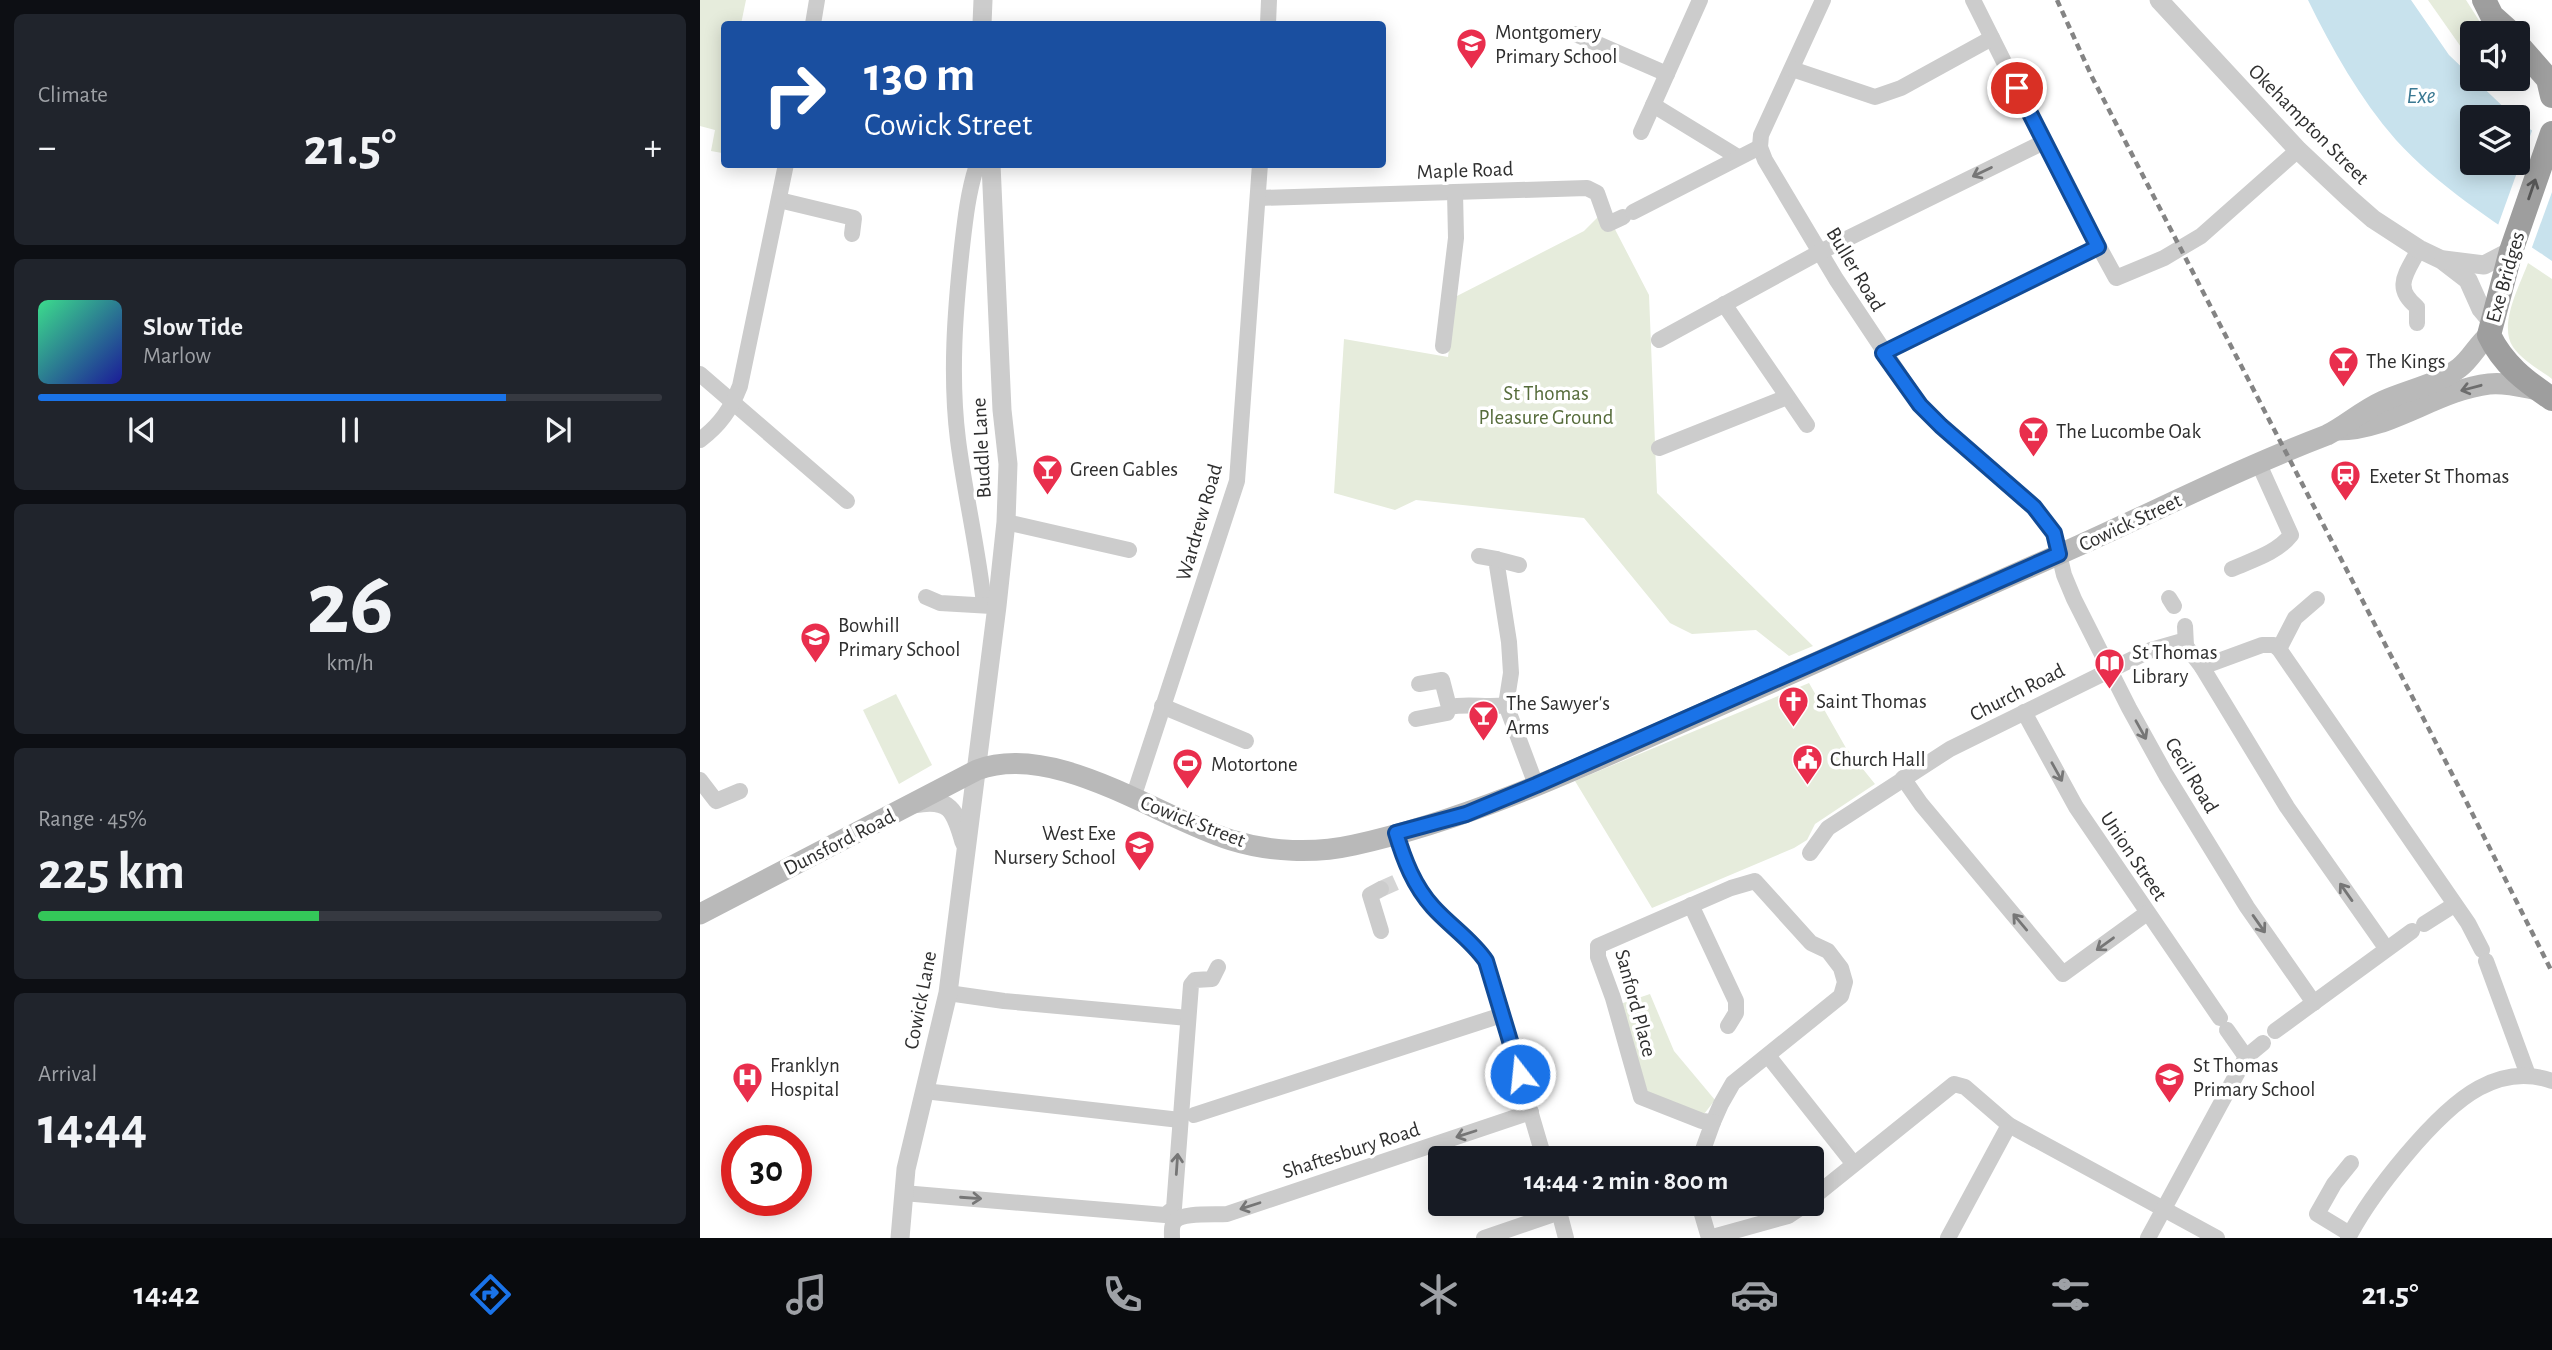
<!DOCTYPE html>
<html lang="en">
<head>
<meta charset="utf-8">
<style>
  :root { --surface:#171b24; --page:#20242c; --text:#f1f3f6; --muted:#9ea1a6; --line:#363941; --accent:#1a73e8 }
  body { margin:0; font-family:"Alegreya Sans",sans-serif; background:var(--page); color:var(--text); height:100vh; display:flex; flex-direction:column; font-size:26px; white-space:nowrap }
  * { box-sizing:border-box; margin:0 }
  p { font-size:23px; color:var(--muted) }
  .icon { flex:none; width:38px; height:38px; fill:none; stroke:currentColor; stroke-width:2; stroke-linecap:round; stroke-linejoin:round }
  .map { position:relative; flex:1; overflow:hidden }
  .panel { display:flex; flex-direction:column; gap:14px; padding:14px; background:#0d0f14; width:700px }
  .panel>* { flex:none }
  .top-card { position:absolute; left:21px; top:21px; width:665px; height:147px; border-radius:7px; box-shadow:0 4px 18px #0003; background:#1a4fa0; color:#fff; overflow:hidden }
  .buttons { position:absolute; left:1760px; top:21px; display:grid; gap:14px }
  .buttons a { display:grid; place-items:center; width:70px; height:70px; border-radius:7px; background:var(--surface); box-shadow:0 4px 18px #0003; font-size:35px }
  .speed { position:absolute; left:21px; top:1125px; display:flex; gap:14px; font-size:35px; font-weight:700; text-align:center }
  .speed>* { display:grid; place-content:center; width:91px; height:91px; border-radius:50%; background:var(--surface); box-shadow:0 4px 18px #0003; line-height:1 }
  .speed .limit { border:10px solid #d22; background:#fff; color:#111 }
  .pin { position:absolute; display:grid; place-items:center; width:60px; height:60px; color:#fff; margin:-30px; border:4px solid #fff; border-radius:50%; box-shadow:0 2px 7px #0007 }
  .me { position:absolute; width:77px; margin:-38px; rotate:344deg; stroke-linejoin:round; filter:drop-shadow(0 0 5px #0008) }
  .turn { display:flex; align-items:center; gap:24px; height:147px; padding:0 28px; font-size:32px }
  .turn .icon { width:91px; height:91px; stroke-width:2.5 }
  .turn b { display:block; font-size:49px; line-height:60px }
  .big { font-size:52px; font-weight:700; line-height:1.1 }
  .panel .widget { flex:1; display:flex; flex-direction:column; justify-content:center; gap:10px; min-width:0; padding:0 24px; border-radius:10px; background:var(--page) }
  .panel .dial { align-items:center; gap:0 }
  .dial b { font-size:91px; line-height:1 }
  .song { display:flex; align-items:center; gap:21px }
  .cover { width:84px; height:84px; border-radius:10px; background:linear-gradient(135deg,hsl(150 70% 55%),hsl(240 70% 35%)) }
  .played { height:7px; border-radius:4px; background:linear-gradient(90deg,var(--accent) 75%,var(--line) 75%) }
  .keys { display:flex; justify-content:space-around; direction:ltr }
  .heat { display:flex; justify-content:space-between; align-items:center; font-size:38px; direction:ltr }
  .charge { height:10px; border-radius:5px; background:linear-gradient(90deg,#34c759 45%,var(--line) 0) }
  .trip { position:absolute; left:728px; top:1146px; width:396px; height:70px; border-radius:7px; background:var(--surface); box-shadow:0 4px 18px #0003; font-weight:700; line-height:70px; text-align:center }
  .menu { display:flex; height:112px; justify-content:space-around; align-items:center; background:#090b0e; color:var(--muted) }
  .menu .icon { width:49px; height:49px }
  .menu .current { color:var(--accent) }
  .menu b { font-size:32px; color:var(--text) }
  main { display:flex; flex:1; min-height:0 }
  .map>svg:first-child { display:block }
</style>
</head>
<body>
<main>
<section class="panel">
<div class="widget"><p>Climate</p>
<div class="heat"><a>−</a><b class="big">21.5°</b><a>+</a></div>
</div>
<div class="widget">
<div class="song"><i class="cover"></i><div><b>Slow Tide</b><p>Marlow</p></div></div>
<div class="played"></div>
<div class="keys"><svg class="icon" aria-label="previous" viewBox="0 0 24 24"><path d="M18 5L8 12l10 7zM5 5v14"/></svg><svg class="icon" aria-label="pause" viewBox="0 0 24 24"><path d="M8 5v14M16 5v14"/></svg><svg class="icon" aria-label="next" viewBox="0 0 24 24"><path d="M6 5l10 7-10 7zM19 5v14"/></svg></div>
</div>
<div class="widget dial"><b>26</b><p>km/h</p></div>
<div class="widget"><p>Range · 45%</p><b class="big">225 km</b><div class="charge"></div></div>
<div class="widget"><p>Arrival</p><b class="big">14:44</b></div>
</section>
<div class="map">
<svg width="1852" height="1238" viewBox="0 0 1852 1238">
  <rect width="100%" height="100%" fill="#fff"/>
  <g fill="#e6ecdc">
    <polygon points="0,0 46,0 41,24 24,24 24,162 21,161 22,153 11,151 15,130 0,126"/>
    <polygon points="1728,0 1766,0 1787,33 1773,33 1773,59 1761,47"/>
    <polygon points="905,210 949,295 957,493 1113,646 1089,656 1056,630 992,634 970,623 884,518 716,500 695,510 634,493 644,339 748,357 755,297 884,231"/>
    <path d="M1828,263L1852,279V379C1840,370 1822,360 1813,347C1798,325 1820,285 1828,263Z"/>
    <polygon points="1109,683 1146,748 1175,784 1115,824 1107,840 1094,848 952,908 875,781"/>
    <polygon points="196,694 232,765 199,784 163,710"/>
    <polygon points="950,994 974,1051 1015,1100 1004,1114 945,1091 920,1004"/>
  </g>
  <path fill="#c8e2ed" d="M1608,0H1711L1749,55L1814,117H1773V163H1818V121L1852,144V261C1798,224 1741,189 1696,140C1660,99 1632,49 1608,0Z"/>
  <polygon fill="#fff" points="1833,128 1852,140 1852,192 1831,250 1797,228"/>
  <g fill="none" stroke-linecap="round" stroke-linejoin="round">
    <polyline stroke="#d5d5d5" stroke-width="16" stroke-dasharray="16 8" stroke-linecap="butt" points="681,889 701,880"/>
    <g stroke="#ccc" stroke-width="16">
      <polyline points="1123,0 1061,135 1060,147 1065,160 1136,279 1220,405 1241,426 1334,507 1354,533 1364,575 1374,599 1429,708 1466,775 1547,907 1614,1003"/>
      <polyline points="1273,0 1370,194 1416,278 1464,258 1501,236 1598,150"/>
      <polyline points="113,24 117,0"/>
      <polyline points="568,24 569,0"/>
      <polyline points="875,34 967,74"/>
      <polyline points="1092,69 1175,97 1201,88 1292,38"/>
      <polyline points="953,105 1038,157"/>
      <polyline points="941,132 1000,0"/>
      <path d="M276,168C268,193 265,221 262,247C255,311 250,376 258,440C265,495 278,549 284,604"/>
      <polyline points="558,198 887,188 897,193 908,224 923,217"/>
      <polyline points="79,200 154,218 152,234"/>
      <polyline points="933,212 1060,147"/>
      <polyline points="1024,304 1107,425"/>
      <path d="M1717,323V307C1692,287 1707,273 1719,249"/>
      <polyline points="959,340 1120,252 1344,142"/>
      <polyline points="743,346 756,238 755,192"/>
      <polyline points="1183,353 1398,247"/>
      <polyline points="0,374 147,501"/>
      <path d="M0,440C20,425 31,409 40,386L86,164"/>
      <polyline points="959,448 1087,397"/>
      <polyline points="306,522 429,550"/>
      <polyline points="779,556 796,559 809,642 811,673 806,705 836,785"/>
      <polyline points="796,559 819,565"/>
      <path d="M1532,569C1552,560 1577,553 1591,535L1558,462"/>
      <polyline points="226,597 240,603 292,606"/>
      <polyline points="1469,598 1474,606"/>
      <polyline points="1485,626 1486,646"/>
      <polyline points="1579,649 1595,618 1617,599"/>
      <polyline points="1502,667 1562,645 1574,645 1579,649 1768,923 1782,950"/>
      <polyline points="719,684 742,680 749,707"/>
      <polyline points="462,706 546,741"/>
      <polyline points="1324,712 1376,807 1520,1018"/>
      <path d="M716,719L747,713L749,707C768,703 787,708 806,705"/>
      <polyline points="1203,778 1221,804 1363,974 1447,913"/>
      <polyline points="0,780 16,801 40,791"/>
      <polyline points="433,798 537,481 560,164"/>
      <path d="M696,833C704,860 714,886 733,907C750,925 773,940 786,961L844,1158"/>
      <polyline points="1110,853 1128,828 1250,749 1451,650 1479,642 1486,646 1502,667 1587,807 1686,948"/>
      <polygon points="1055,881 1111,943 1128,951 1141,968 1145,982 1141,996 1033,1083 1021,1104 1013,1122 1002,1121 941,1097 913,998 898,957 898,946 1031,888"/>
      <polyline points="991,905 1036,1001 1036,1013 1028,1026"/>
      <polyline points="1724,924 1754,905"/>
      <polyline points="681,931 670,895 681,889"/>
      <polyline points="1786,961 1828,1075"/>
      <polyline points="248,993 304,1001 488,1018"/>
      <polyline points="1527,1030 1546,1057"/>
      <polyline points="1575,1031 1712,931"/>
      <polyline points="1069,1057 1153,1163"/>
      <polyline points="224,1091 480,1120"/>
      <polyline points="494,1115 802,1015"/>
      <polyline points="1000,1158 1013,1122"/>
      <polyline points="203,1193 465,1215 474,1208 491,985 495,980 512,979 518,967"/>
      <polyline points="1111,1199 1254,1084 1265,1087 1309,1125 1517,1238"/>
      <polyline points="857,1204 866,1238"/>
      <polyline points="999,1204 1009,1238"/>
      <polyline points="1650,1234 1617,1214 1634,1184 1651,1163"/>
      <path d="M472,1238C472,1233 471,1225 475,1221C483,1212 515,1215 527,1214L831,1112"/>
      <polyline points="784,1238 860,1212"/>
      <polyline points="1009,1238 1088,1216 1106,1204"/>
      <polyline points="1248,1238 1309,1125"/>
      <polyline points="1448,1238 1546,1057 1563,1043"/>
      <path d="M1648,1238C1671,1194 1735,1112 1779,1088C1803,1075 1827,1072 1852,1081"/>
    </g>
    <g stroke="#ccc" stroke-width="19">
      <polyline points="1459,0 1598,150 1649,198 1673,219 1719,249 1742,260 1768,280 1781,309 1791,321"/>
      <polyline points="282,24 283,0"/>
      <polyline points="1744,260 1784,265 1811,251"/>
      <path d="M214,804C250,797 255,810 264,842"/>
      <polyline points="200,1238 206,1169 248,993 297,606 306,522 308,464 302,410 291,164"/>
    </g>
    <g stroke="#b9b9b9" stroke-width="21">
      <path d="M1637,430C1689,431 1737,390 1789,384C1805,382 1823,387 1839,390"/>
      <path d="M0,914L277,770C355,741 457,817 531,840C570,852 614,854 654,845C772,819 884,766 994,717C1123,659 1252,603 1380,545C1462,508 1543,467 1627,435C1647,425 1661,411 1683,401C1708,390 1738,384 1759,368C1771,359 1777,345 1789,335"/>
    </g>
    <g stroke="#9e9e9e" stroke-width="24">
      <polyline points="1784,0 1792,16 1811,33"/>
      <polyline points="1818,45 1848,79 1852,96"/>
      <path d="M1852,133L1811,251L1789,335C1803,364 1825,381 1852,399"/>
    </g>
    <polyline stroke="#848484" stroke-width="4.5" stroke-dasharray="7 5" stroke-linecap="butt" points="1357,0 1392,77 1764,797 1852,972"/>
  </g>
  <defs><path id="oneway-shaft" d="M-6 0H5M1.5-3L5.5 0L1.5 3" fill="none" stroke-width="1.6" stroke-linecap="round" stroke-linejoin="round" transform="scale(1.75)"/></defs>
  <g stroke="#767676">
    <use href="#oneway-shaft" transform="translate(1282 172) rotate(154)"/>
    <use href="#oneway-shaft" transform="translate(1441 730) rotate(61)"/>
    <use href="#oneway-shaft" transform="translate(1357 772) rotate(61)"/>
    <use href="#oneway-shaft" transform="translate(1646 892) rotate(-125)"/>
    <use href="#oneway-shaft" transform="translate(1320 922) rotate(-130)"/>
    <use href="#oneway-shaft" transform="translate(1559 924) rotate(55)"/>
    <use href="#oneway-shaft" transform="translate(1405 944) rotate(144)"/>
    <use href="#oneway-shaft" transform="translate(766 1134) rotate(162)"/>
    <use href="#oneway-shaft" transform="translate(477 1164) rotate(-86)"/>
    <use href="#oneway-shaft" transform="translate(271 1198) rotate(4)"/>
    <use href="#oneway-shaft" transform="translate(550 1206) rotate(162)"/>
  </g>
  <use stroke="#565656" href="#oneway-shaft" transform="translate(1832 189) rotate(-71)"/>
  <use stroke="#6d6d6d" href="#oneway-shaft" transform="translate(1771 388) rotate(165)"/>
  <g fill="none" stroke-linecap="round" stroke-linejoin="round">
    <defs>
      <path id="route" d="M820,1074L786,961C772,940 750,926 733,907C714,886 704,860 696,833L766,814L836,785L1359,554L1354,533L1334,507L1241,426L1220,405L1183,353L1398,247L1317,88"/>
    </defs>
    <use href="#route" stroke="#114b97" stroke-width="18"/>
    <use href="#route" stroke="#1a73e8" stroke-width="12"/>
  </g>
  <defs>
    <symbol id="school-pin" viewBox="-11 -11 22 30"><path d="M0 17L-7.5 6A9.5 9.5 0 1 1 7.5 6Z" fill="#e92e4d" stroke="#fff"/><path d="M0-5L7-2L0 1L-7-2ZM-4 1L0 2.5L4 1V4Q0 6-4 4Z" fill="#fff"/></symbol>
    <symbol id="bar-pin" viewBox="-11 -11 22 30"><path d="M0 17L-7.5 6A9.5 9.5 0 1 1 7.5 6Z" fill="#e92e4d" stroke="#fff"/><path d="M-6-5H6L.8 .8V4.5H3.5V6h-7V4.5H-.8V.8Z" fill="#fff"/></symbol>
    <symbol id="station-pin" viewBox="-11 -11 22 30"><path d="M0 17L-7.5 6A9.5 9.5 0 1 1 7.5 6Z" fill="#e92e4d" stroke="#fff"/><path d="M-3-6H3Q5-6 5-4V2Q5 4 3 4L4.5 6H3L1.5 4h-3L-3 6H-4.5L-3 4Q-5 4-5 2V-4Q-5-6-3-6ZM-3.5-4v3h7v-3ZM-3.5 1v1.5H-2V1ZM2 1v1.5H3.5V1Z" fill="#fff"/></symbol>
    <symbol id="library-pin" viewBox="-11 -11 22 30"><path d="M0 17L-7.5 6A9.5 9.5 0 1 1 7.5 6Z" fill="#e92e4d" stroke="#fff"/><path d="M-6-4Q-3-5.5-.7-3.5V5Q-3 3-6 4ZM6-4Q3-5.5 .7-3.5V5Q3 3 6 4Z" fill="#fff"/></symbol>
    <symbol id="church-pin" viewBox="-11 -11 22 30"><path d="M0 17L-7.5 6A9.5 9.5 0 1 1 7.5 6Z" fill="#e92e4d" stroke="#fff"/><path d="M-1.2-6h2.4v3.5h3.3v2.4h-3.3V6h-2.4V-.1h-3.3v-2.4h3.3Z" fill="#fff"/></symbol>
    <symbol id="civic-pin" viewBox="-11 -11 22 30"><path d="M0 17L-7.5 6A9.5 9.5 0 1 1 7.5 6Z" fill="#e92e4d" stroke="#fff"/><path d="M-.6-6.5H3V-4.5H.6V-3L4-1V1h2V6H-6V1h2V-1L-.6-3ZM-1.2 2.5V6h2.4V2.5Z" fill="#fff"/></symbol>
    <symbol id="stadium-pin" viewBox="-11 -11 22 30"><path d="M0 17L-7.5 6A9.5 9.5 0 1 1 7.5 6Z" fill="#e92e4d" stroke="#fff"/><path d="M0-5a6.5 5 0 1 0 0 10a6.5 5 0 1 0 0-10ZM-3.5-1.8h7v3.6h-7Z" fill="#fff"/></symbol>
    <symbol id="hospital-pin" viewBox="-11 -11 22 30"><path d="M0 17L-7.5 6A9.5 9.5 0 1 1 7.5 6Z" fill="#e92e4d" stroke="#fff"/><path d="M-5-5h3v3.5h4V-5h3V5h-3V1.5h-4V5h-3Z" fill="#fff"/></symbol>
  </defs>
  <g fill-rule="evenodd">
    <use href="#school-pin" x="754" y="26" width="35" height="47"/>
    <use href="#bar-pin" x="1626" y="344" width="35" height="47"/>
    <use href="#bar-pin" x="1316" y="414" width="35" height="47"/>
    <use href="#bar-pin" x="330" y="452" width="35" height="47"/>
    <use href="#station-pin" x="1628" y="458" width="35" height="47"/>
    <use href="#school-pin" x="98" y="620" width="35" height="47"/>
    <use href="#library-pin" x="1392" y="646" width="35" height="47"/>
    <use href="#church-pin" x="1076" y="684" width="35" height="47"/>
    <use href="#bar-pin" x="766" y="698" width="35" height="47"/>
    <use href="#civic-pin" x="1090" y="742" width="35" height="47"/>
    <use href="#stadium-pin" x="470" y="746" width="35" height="47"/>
    <use href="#school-pin" x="422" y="828" width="35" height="47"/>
    <use href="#hospital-pin" x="30" y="1060" width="35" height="47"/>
    <use href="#school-pin" x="1452" y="1060" width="35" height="47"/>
  </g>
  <g text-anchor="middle" stroke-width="7" stroke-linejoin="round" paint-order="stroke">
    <g font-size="21" fill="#2f2f2f" stroke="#fff" text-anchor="start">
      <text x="795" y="39">Montgomery<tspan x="795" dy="24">Primary School</tspan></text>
      <text x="1666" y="368">The Kings</text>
      <text x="1356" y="438">The Lucombe Oak</text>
      <text x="370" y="476">Green Gables</text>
      <text x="1669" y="483">Exeter St Thomas</text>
      <text x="138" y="632">Bowhill<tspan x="138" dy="24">Primary School</tspan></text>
      <text x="1432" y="659">St Thomas<tspan x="1432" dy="24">Library</tspan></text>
      <text x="1116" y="708">Saint Thomas</text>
      <text x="806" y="710">The Sawyer's<tspan x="806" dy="24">Arms</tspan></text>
      <text x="1130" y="766">Church Hall</text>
      <text x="511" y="771">Motortone</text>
      <text x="416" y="840" text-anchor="end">West Exe<tspan x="416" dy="24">Nursery School</tspan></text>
      <text x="70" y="1072">Franklyn<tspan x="70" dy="24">Hospital</tspan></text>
      <text x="1493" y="1072">St Thomas<tspan x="1493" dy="24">Primary School</tspan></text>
    </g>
    <g font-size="21" fill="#2f2f2f" stroke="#fff">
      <text transform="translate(1609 124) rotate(45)" y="7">Okehampton Street</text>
      <text transform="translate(765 170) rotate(-2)" y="7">Maple Road</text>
      <text transform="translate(1156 269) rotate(59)" y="7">Buller Road</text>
      <text transform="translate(1805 277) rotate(-74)" y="7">Exe Bridges</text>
      <text transform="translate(281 448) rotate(-93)" y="7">Buddle Lane</text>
      <text transform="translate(499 522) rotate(-74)" y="7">Wardrew Road</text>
      <text transform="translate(1430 522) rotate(-25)" y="7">Cowick Street</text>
      <text transform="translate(1317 692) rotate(-27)" y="7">Church Road</text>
      <text transform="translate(1492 775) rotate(59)" y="7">Cecil Road</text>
      <text transform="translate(493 821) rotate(21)" y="7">Cowick Street</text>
      <text transform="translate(139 842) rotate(-27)" y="7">Dunsford Road</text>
      <text transform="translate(1434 856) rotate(56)" y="7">Union Street</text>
      <text transform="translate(220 1000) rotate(-79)" y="7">Cowick Lane</text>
      <text transform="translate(936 1003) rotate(75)" y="7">Sanford Place</text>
      <text transform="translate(651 1150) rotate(-18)" y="7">Shaftesbury Road</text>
    </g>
    <g font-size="21" fill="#566c3b" stroke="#fff">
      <text x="846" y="400">St Thomas<tspan x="846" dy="24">Pleasure Ground</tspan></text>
    </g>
    <g font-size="23" font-style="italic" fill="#3b7993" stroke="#fff">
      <text x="1721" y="103">Exe</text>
    </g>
  </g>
</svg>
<div class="buttons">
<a><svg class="icon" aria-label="sound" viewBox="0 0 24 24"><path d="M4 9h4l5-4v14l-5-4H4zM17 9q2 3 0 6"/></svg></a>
<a><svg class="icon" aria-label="layers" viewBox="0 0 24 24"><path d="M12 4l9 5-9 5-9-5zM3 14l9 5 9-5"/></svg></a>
</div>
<div class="speed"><div class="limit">30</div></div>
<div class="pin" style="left:1317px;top:88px;background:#d93025"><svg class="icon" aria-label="arrive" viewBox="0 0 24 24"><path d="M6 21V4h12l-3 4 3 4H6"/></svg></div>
<svg class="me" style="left:820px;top:1074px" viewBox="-20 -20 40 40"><circle r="17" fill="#1a73e8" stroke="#fff" stroke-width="3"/><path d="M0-11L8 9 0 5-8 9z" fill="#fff"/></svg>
<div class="trip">14:44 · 2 min · 800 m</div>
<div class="top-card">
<div class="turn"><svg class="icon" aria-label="right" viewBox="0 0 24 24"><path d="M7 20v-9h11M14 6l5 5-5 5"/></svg><div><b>130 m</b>Cowick Street</div></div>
</div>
</div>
</main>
<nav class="menu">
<b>14:42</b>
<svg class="icon current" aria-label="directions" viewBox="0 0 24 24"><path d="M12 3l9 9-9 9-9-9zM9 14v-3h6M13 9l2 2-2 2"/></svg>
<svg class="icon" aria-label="music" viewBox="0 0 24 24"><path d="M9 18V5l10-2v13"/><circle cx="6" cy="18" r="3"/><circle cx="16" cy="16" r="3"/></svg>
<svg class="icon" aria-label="phone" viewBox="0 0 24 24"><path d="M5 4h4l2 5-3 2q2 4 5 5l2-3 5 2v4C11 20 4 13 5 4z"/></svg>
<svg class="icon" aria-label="climate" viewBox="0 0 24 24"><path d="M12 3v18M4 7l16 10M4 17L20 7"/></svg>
<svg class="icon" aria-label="car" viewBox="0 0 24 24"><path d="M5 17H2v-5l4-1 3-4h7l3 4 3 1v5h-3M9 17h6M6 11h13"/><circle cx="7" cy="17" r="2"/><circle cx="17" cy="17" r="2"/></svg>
<svg class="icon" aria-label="filters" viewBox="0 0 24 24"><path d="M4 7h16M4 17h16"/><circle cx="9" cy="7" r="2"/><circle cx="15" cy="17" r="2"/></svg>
<b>21.5°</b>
</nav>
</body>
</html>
